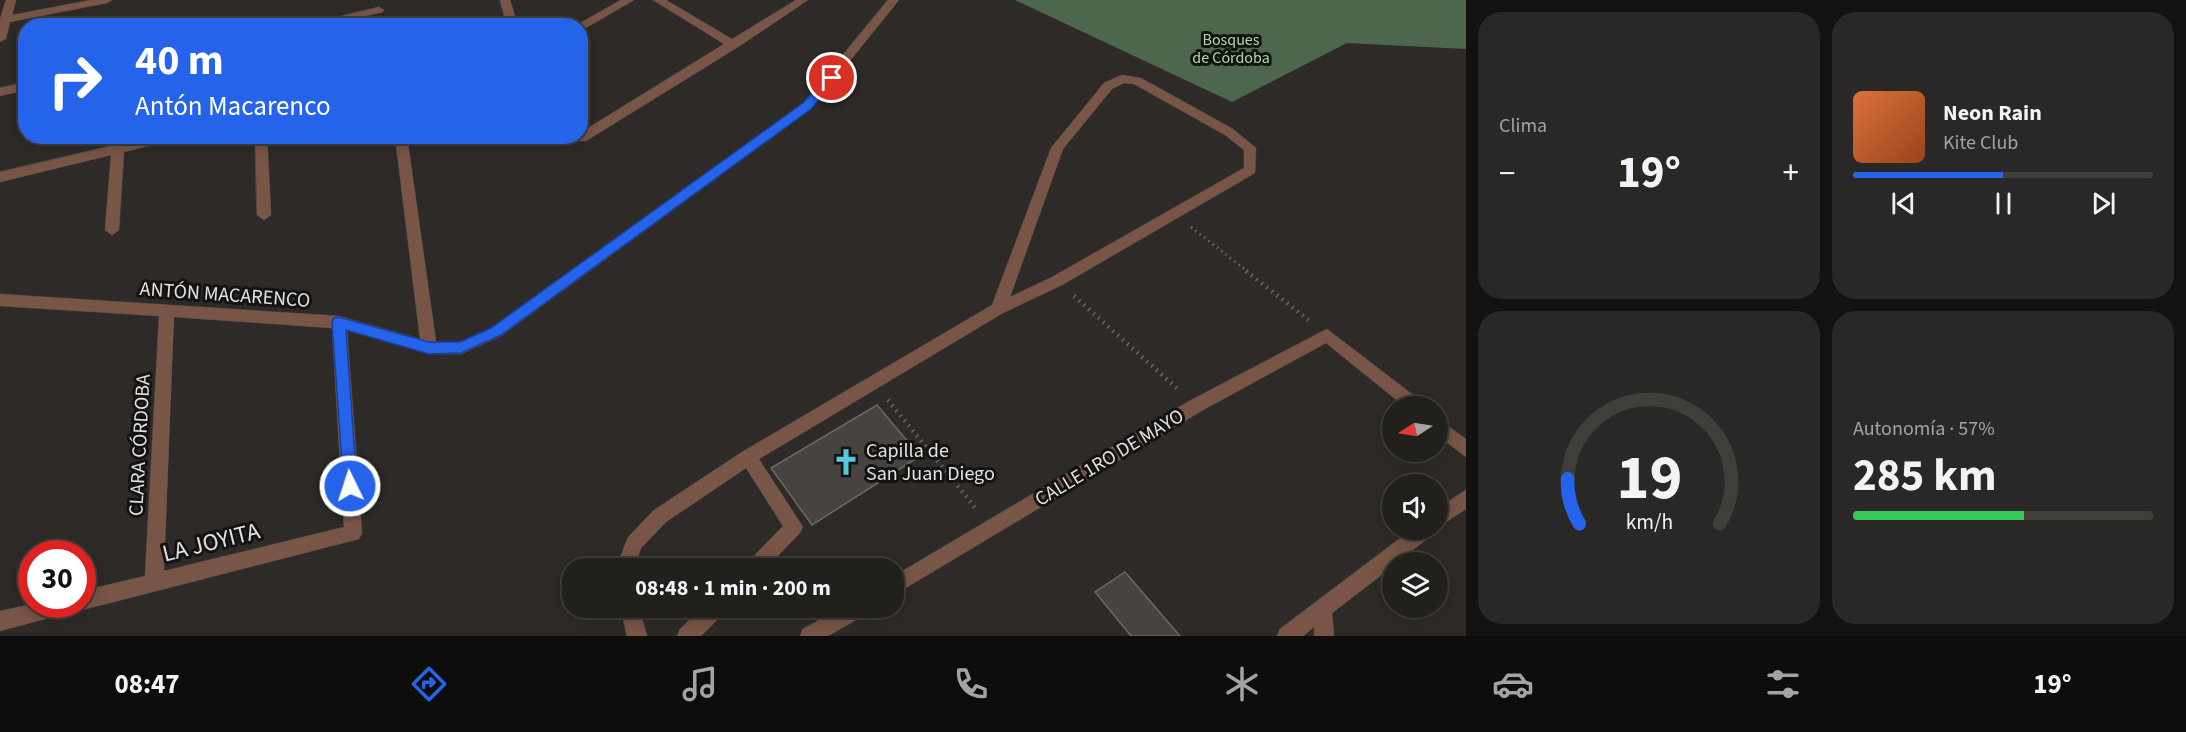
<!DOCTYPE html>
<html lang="es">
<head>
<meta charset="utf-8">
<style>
  :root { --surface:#22201d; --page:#2a2826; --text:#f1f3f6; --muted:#a2a3a4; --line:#3f3e3b; --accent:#2563eb }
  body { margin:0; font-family:"Source Sans 3",sans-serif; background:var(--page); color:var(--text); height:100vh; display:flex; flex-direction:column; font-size:22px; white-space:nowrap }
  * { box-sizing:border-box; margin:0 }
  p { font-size:20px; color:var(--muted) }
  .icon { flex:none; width:33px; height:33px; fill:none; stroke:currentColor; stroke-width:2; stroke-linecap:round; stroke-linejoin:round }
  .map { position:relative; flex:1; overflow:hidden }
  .panel { display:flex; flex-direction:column; gap:12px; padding:12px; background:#131210; width:720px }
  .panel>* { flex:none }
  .top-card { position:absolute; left:18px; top:18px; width:570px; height:126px; border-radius:24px; box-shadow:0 3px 15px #0003,0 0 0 2px var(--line); background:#2563eb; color:#fff; overflow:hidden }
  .needle { width:39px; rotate:258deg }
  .buttons { position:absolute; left:1382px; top:396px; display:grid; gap:12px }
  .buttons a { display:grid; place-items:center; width:66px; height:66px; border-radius:50%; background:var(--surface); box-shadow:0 3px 15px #0003,0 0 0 2px var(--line); font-size:30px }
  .speed { position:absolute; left:18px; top:540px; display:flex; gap:12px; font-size:30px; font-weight:700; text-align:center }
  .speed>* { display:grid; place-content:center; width:78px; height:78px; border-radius:50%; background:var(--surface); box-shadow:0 3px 15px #0003,0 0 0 2px var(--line); line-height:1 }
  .speed .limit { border:9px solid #d22; background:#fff; color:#111 }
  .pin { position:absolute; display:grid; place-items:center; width:51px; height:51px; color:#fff; margin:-26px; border:3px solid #fff; border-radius:50%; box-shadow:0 2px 6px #0007 }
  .me { position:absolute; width:66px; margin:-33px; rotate:356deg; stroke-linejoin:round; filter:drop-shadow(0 0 4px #0008) }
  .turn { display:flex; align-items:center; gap:21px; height:126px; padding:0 18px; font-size:27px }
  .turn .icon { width:78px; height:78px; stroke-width:2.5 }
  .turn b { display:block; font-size:42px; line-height:51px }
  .big { font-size:45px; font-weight:700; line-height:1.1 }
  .panel .tile { flex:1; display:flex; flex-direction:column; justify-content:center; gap:9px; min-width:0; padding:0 21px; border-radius:24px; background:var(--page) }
  .panel .dial { align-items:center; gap:0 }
  .dial svg { height:156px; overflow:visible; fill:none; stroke:var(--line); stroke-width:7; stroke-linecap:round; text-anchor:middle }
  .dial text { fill:var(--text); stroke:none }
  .song { display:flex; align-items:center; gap:18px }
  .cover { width:72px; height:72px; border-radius:9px; background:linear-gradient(135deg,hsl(20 70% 55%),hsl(20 70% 35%)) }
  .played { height:6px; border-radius:3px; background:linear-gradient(90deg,var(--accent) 50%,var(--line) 50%) }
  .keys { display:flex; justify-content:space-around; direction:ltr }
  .heat { display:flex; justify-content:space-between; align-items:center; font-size:33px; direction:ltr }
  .charge { height:9px; border-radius:4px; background:linear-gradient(90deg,#34c759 57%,var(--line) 0) }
  .panel .tiles { flex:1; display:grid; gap:12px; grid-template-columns:repeat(2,1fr) }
  .trip { position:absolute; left:562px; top:558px; width:342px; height:60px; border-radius:24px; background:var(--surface); box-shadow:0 3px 15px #0003,0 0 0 2px var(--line); font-weight:700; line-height:60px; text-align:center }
  .tab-bar { display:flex; height:96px; justify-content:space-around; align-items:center; background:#0e0d0c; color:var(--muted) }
  .tab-bar .icon { width:42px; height:42px }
  .tab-bar .selected { color:var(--accent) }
  .tab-bar b { font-size:27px; color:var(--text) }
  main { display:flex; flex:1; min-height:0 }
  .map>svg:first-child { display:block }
</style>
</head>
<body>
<main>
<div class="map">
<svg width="1466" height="636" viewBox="0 0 1466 636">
  <rect width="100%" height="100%" fill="#2d2a27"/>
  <polygon fill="#4c674b" points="1015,0 1466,0 1466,49 1347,43 1232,102"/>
  <g fill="#464340" stroke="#6c6865" stroke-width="1.5">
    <polygon points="877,405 920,456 812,525 771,468"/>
    <polygon points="1125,572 1180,636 1131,636 1095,592"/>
  </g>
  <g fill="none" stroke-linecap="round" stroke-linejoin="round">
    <defs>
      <g id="minor">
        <polygon points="6,0 16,0 12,15 91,0 112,0 107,3 10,22 6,39 0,42 0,19"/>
        <polygon points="500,0 510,0 518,26 507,26"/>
        <polygon points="621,0 634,0 584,29 580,30 580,26 575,26"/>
        <polygon points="653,0 666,0 732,39 796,0 808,0 738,47 586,141 578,141 576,138 580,136 580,133 724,44"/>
        <path d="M888,0H899L811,109L501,336L461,354H429L347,330L362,533L359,539L82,610L76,608L68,613L0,631V611L32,604H82V591L145,576L159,316L0,306V294L339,316L420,339L395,136H407L436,342H460L491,328L803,103ZM174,317L332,328L344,527L164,571Z"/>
        <polygon points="379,7 384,10 383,12 323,26 300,26"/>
        <path d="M1122,75L1141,78L1233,129L1256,148L1255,173L1062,285L1003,313L759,459L803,527L800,533L766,568H745L748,562L783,526L746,468L666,522L641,548L634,568H616L628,537L654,510L742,452L992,305L1051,148L1104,83ZM1124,83L1134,84L1225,135L1244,150V168L1052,277L1010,297L1063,149L1112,89Z"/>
        <polygon points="26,82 26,90 0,96 0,88"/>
        <polygon points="153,136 179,136 177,139 124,152 119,230 112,235 105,230 111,155 0,182 0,172"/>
        <polygon points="255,136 267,136 271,215 264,220 257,215"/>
        <polygon points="1327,329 1421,401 1423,406 1404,406 1326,343 1203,410 894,595 894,576 1191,400"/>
        <polygon points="1437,418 1466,439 1466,457 1437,435"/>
        <polygon points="1466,490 1466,509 1437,528 1437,509"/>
        <polygon points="1411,530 1434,530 1431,536 1397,562 1392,562 1392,567 1332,613 1334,636 1314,636 1314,627 1303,636 1277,636 1280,629"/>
        <polygon points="621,608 639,608 647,636 627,636"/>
        <polygon points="702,608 724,608 722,615 701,636 677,636 680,629"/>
        <polygon points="841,608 867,608 865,615 828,636 800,636 803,629"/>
      </g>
    </defs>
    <use href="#minor" stroke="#4a4744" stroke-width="1"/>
    <polyline stroke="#686563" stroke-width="3" stroke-dasharray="1.5 4" stroke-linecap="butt" points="1191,227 1248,272"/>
    <g stroke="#686563" stroke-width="4.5" stroke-dasharray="1.5 5" stroke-linecap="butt">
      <polyline points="1246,271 1310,321"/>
      <polyline points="1074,296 1180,391"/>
      <polyline points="888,400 977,510"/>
    </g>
    <use href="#minor" fill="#785546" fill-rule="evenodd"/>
  </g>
  <polygon fill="#2563eb" stroke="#184099" stroke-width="1.5" points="828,75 837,78 811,109 501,335 461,353 429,354 346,330 357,486 355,491 350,493 344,491 332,322 334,318 339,317 429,342 460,342 491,328 803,103"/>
  <defs>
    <symbol id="church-bare" viewBox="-9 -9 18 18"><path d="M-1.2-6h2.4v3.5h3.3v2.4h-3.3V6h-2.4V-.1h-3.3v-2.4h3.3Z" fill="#54cade" stroke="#141312" stroke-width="2.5" paint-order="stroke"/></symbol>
  </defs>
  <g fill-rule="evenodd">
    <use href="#church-bare" x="827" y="443" width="38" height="38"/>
  </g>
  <g text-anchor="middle" stroke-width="6" stroke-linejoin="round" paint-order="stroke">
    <g font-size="16" fill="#a9d9a7" stroke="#141312">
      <text x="1231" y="45">Bosques<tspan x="1231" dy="18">de Córdoba</tspan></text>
    </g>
    <g font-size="20" fill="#e3e1df" stroke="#141312">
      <text transform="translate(225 294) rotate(4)" y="7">ANTÓN MACARENCO</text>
      <text transform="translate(139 445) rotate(-87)" y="7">CLARA CÓRDOBA</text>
      <text transform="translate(1109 457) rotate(-31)" y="7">CALLE 1RO DE MAYO</text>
    </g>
    <g font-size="20" fill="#e3e1df" stroke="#141312" text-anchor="start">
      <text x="866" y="457">Capilla de<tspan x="866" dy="23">San Juan Diego</tspan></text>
    </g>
    <g font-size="24" fill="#e3e1df" stroke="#141312">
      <text transform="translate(211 542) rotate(-14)" y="8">LA JOYITA</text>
    </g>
  </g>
</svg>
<div class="buttons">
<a><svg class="needle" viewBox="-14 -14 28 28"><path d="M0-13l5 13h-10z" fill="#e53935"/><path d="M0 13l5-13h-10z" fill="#a2a3a4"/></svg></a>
<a><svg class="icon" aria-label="sound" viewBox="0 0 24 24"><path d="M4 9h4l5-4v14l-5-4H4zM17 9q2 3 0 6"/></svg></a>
<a><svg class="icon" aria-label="layers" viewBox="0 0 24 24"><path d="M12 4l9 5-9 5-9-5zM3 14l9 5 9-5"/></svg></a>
</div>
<div class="speed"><div class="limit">30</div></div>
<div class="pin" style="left:832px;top:78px;background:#d93025"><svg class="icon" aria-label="arrive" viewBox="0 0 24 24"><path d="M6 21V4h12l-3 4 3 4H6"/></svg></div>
<svg class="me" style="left:350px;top:486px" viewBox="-20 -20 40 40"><circle r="17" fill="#2563eb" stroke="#fff" stroke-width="3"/><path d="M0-11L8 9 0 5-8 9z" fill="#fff"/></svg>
<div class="trip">08:48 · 1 min · 200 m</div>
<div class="top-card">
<div class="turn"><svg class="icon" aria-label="right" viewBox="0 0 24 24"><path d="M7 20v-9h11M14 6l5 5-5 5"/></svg><div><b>40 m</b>Antón Macarenco</div></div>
</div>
</div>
<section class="panel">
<div class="tiles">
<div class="tile"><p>Clima</p>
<div class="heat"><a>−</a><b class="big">19°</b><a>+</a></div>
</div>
<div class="tile">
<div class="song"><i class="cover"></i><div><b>Neon Rain</b><p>Kite Club</p></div></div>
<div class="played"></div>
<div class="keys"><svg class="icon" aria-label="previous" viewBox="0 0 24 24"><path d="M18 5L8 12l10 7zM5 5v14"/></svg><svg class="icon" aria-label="pause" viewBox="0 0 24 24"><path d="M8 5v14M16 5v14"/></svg><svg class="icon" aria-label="next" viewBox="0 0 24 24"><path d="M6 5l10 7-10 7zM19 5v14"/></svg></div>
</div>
<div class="tile dial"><svg viewBox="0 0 100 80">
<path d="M14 69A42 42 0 1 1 86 69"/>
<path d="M14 69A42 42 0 0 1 8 46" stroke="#2563eb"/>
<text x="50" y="56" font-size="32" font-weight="700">19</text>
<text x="50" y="72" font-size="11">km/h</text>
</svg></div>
<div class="tile"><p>Autonomía · 57%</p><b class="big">285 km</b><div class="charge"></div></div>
</div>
</section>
</main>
<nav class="tab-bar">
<b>08:47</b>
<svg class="icon selected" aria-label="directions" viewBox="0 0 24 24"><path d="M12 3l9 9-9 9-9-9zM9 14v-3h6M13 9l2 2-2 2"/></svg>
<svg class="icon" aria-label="music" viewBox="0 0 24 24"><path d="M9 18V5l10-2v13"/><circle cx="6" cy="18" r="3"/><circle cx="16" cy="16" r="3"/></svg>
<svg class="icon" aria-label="phone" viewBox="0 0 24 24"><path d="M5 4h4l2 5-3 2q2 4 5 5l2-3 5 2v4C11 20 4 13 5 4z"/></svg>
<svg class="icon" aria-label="climate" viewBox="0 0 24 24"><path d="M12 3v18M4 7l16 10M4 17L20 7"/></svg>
<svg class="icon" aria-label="car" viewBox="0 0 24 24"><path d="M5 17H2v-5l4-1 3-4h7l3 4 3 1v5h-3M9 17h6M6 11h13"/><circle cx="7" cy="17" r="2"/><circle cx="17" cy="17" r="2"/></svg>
<svg class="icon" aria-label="filters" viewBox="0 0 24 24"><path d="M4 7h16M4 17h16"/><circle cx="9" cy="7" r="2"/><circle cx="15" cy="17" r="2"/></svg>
<b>19°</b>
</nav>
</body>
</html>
